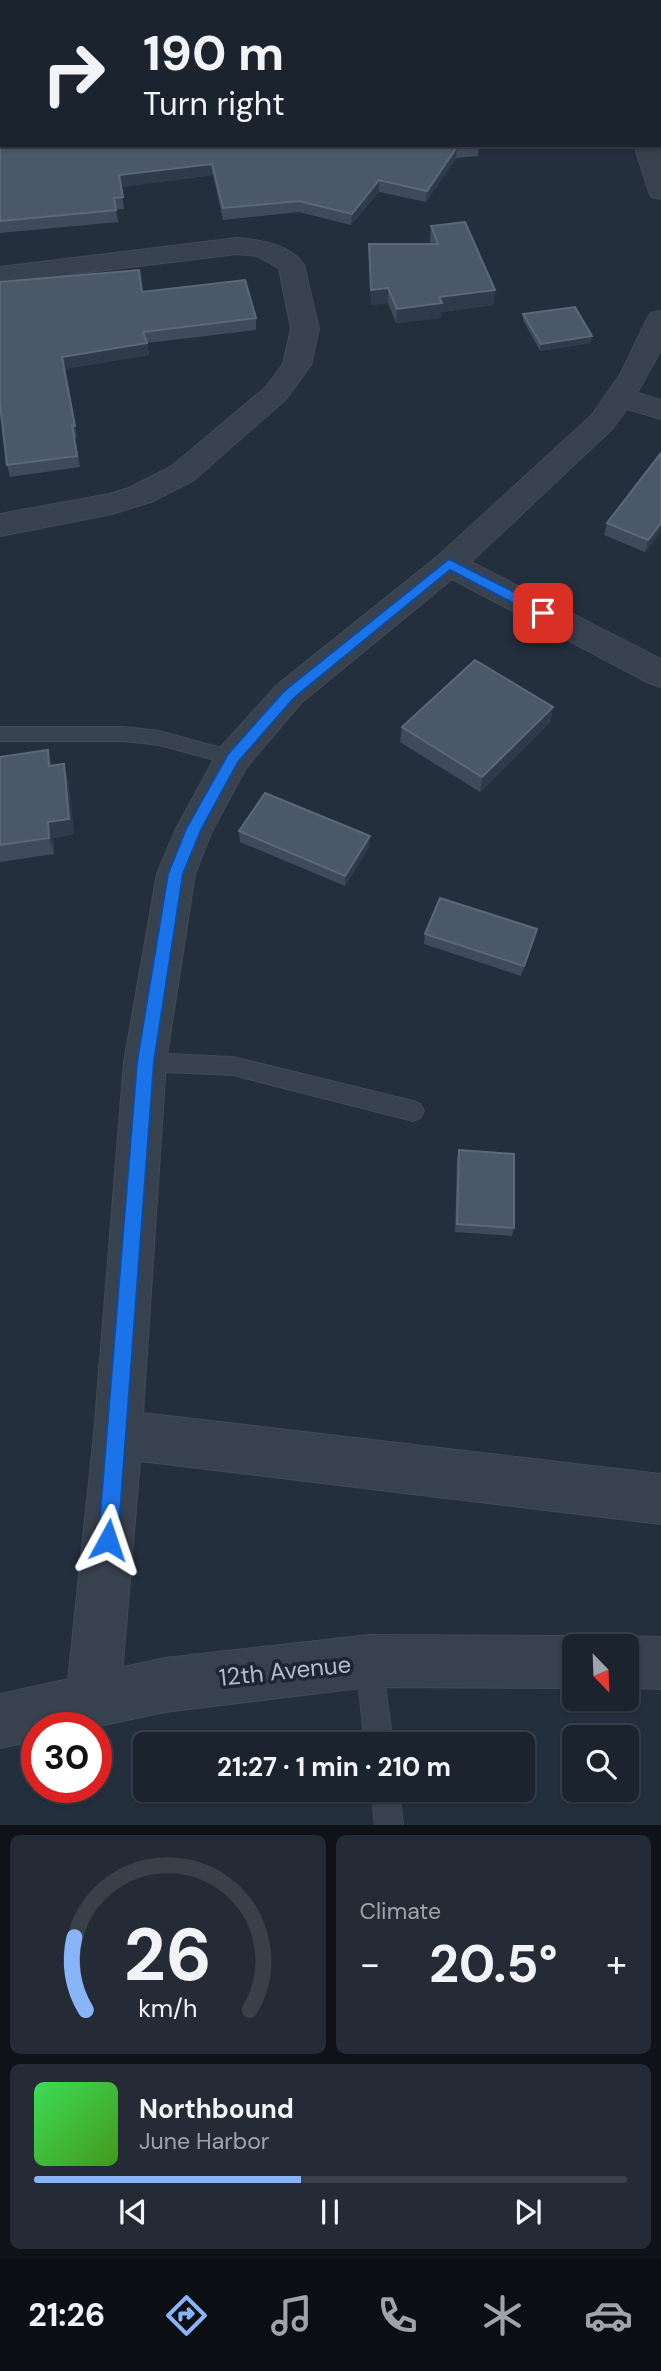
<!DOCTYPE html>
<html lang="en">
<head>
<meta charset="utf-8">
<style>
  :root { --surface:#1b232e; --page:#242b36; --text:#f1f3f6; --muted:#a0a4aa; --line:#39404a; --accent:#8ab4f8 }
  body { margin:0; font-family:"DM Sans",sans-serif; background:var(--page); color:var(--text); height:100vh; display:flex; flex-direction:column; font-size:26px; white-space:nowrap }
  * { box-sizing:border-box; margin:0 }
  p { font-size:23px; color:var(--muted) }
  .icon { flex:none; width:38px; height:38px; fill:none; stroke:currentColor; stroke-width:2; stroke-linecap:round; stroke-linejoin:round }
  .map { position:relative; height:1825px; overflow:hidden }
  .drawer { display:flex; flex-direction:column; gap:10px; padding:10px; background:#0f1319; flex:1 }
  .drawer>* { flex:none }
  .guide { position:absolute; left:0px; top:0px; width:662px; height:147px; box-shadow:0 2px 5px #0004,0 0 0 2px var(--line); background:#1b232e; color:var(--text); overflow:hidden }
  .needle { width:46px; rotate:157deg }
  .fabs { position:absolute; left:562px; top:1634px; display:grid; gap:14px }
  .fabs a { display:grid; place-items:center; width:77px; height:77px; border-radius:10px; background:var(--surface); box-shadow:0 2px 5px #0004,0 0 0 2px var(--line); font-size:35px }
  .speed { position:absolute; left:21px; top:1712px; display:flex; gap:14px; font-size:35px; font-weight:700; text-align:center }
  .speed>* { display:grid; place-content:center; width:91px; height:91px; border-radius:50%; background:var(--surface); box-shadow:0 2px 5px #0004,0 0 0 2px var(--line); line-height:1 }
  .speed .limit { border:10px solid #d22; background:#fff; color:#111 }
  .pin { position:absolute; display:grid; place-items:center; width:60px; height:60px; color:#fff; margin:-30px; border-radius:14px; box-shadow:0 4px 10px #0006 }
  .me { position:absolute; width:77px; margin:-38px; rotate:5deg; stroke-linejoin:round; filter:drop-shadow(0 0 5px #0008) }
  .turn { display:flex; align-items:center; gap:24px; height:147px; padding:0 28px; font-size:32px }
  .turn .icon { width:91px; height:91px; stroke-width:2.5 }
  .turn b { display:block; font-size:49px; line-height:60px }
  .big { font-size:52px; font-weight:700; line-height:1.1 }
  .drawer .card { flex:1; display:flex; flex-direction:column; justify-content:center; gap:10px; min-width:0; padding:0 24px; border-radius:10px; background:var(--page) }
  .drawer .dial { align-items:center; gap:0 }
  .dial svg { height:182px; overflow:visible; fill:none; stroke:var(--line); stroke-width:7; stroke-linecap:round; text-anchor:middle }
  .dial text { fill:var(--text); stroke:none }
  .song { display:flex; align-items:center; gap:21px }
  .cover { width:84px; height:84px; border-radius:10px; background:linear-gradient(135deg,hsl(130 70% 55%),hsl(100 70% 35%)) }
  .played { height:7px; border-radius:4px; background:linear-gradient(90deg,var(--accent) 45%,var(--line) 45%) }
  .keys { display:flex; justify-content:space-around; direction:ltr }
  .heat { display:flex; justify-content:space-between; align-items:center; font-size:38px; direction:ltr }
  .drawer .tiles { flex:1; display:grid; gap:10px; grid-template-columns:1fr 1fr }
  .card:last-child { grid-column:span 2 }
  .trip { position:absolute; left:133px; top:1732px; width:402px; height:70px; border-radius:10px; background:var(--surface); box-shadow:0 2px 5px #0004,0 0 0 2px var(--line); font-weight:700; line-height:70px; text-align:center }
  .menu { display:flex; height:112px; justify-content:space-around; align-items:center; background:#0b0e12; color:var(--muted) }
  .menu .icon { width:49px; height:49px }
  .menu .on { color:var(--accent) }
  .menu b { font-size:32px; color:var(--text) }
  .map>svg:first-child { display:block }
</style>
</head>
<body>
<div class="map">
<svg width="661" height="1825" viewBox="0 0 661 1825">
  <rect width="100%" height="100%" fill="#242f3e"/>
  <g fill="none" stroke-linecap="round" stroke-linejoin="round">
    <defs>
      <g id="service">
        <polygon points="0,727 124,727 159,731 239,753 242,758 239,763 233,765 159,745 124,741 0,741"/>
        <polygon points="145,1053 233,1057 413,1101 420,1104 424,1111 420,1118 413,1121 233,1075 145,1071 138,1069 135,1062 138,1055"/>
        <polygon points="369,1649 378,1653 382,1662 393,1745 365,1745 356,1662 360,1653"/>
        <polygon points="371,1790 399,1790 403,1825 375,1825"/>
      </g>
      <g id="minor">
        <rect x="0" y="81" width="2" height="14"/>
        <polygon points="634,145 658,145 661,151 661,199 652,197 649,192"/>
        <path d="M237,238C260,240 290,244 304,265L319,329L311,365L286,399L194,480L151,502L112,514L0,536V514L109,494L129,488L172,466L266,387L283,364L291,329L279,268L257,256L237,254L0,283V267Z"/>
        <polygon points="661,311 661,350 637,393 661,400 661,419 627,409 612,429 471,562 661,659 661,687 649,683 452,579 301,703 246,768 212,831 195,874 166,1062 143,1413 661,1474 661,1524 140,1461 120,1699 112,1718 93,1726 74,1718 66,1699 94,1434 124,1062 157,874 176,829 220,748 277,685 438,556 592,415 621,373 647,319 651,313"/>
      </g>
      <g id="tertiary">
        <polygon points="369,1635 574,1636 593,1643 594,1647 574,1647 574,1688 369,1687 165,1712 94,1727 37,1727 37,1740 0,1748 0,1694 165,1658"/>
        <polygon points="626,1636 661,1637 661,1689 626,1688 626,1647 606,1647 607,1643"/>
      </g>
    </defs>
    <use href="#service" stroke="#414a57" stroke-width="2"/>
    <use href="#minor" stroke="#414a57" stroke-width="2"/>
    <use href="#tertiary" stroke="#414a57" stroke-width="2"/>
    <use href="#service" fill="#38414e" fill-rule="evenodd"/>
    <use href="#minor" fill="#38414e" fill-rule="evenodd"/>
    <use href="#tertiary" fill="#38414e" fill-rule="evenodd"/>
  </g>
  <g fill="#3f4b5c">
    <polygon points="0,96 2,145 479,145 478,156 456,158 426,202 379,192 351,225 299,212 223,220 213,175 121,187 124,209 116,210 118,222 0,233"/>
    <polygon points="431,226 495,290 493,305 441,312 441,318 396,323 388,303 371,305 369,244 431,244 430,241"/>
    <polygon points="142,292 256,318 256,330 147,343 149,355 64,369 77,438 75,437 80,467 10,477 7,465 0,411"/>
    <polygon points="523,314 592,336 590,343 540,351 523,320"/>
    <polygon points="607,523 661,531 645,552 604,535"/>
    <polygon points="553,707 550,722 480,792 400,742 402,727"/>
    <polygon points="48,750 52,766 68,780 74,834 53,838 54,854 0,862 0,757"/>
    <polygon points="239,831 369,847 345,886 240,842"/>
    <polygon points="537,929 535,939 521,976 424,944 425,934"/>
    <polygon points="459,1150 514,1228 512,1236 455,1232 457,1158"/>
  </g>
  <g fill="#2f3b4b">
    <polygon points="481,0 590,0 573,2 472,2"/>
    <polygon points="457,147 456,158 426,202 427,191"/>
    <polygon points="212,164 213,175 121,187 119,175"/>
    <polygon points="379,180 379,192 351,225 352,214"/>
    <polygon points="388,288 388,303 371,305 371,290"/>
    <polygon points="495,290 493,305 441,312 441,318 396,323 397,309 439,297"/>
    <polygon points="592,336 590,343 540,351 541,344"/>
    <polygon points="147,343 149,355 64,369 62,357"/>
    <polygon points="661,523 661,531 645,552 648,540"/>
    <polygon points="553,707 550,722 480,792 482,777"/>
    <polygon points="48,750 52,766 49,766"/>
    <polygon points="64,764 68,780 74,834 53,838 54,854 49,838 48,822"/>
    <polygon points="370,836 369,847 345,886 345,876"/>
    <polygon points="537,929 535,939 521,976 524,966"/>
  </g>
  <g fill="#4b5868" stroke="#5c6777" stroke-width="2">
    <polygon points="36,0 481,0 472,1 472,2 36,2"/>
    <rect x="660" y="19" width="1" height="14"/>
    <polygon points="0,96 2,96 2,145 472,145 457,147 427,191 379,180 352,214 299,201 223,208 212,164 119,175 123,197 114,198 116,210 0,221"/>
    <polygon points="465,222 495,290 439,297 442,303 397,309 388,288 371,290 369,244 438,244 431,226"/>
    <polygon points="139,270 142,292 245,280 256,318 143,332 147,343 62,357 75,426 72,425 77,456 7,465 0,404 0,282"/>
    <polygon points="575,307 592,336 541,344 523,314"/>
    <polygon points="661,453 661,523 648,540 607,523"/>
    <polygon points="475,660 553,707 482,777 402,727"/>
    <polygon points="48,750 49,766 64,764 69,819 48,822 49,838 0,845 0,757"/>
    <polygon points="265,793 370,836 345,876 239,831"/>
    <polygon points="440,898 537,929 524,966 425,934"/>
    <polygon points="459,1150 514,1154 514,1228 457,1224"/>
  </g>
  <polygon fill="#1a73e8" stroke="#114b97" stroke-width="2" points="449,559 548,609 550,613 543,618 538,616 450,570 294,698 238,762 201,830 183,874 154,1062 118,1540 115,1547 108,1550 101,1547 98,1540 137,1062 168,874 186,829 228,754 284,691"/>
  <g text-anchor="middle" stroke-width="7" stroke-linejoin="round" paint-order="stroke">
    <g font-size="24" fill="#b4bcc9" stroke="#1d2633">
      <text transform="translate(285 1671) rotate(-6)" y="8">12th Avenue</text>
    </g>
  </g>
</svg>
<div class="fabs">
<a><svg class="needle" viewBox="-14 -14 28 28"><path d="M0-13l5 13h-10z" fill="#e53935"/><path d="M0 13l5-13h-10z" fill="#a0a4aa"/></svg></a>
<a><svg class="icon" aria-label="search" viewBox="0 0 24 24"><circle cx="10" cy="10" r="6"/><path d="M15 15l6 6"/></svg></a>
</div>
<div class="speed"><div class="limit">30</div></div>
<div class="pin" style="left:543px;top:613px;background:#d93025"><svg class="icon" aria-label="arrive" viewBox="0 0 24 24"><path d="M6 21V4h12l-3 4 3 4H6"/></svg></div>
<svg class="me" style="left:108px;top:1540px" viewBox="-20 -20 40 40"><path d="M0-17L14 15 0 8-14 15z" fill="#1a73e8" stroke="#fff" stroke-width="4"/></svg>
<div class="trip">21:27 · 1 min · 210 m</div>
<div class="guide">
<div class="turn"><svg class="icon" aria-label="right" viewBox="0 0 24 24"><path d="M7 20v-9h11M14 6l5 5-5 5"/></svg><div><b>190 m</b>Turn right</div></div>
</div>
</div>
<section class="drawer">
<div class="tiles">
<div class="card dial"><svg viewBox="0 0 100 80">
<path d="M14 69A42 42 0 1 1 86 69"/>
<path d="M14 69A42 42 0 0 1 9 37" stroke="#8ab4f8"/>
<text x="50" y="56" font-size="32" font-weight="700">26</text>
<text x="50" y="72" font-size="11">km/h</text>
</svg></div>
<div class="card"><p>Climate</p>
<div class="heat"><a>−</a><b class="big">20.5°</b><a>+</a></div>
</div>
<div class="card">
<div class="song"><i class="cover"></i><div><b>Northbound</b><p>June Harbor</p></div></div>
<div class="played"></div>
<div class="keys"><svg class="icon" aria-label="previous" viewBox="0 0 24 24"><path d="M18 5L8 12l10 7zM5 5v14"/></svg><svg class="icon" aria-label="pause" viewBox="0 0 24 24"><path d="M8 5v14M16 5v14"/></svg><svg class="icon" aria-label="next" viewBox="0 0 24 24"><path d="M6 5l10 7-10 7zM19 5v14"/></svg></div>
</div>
</div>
</section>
<nav class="menu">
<b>21:26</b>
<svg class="icon on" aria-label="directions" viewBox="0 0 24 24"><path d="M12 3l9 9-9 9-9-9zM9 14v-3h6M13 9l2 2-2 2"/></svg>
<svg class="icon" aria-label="music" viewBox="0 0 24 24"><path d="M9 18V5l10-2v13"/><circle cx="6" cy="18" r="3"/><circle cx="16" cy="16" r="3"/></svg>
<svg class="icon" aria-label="phone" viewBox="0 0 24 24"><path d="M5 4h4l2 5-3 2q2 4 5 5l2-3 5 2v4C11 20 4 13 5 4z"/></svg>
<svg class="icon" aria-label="climate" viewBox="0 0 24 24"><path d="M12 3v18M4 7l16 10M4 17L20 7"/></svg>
<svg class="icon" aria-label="car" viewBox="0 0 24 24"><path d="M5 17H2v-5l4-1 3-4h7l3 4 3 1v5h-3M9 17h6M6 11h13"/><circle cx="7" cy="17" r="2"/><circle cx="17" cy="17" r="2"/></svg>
</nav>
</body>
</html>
